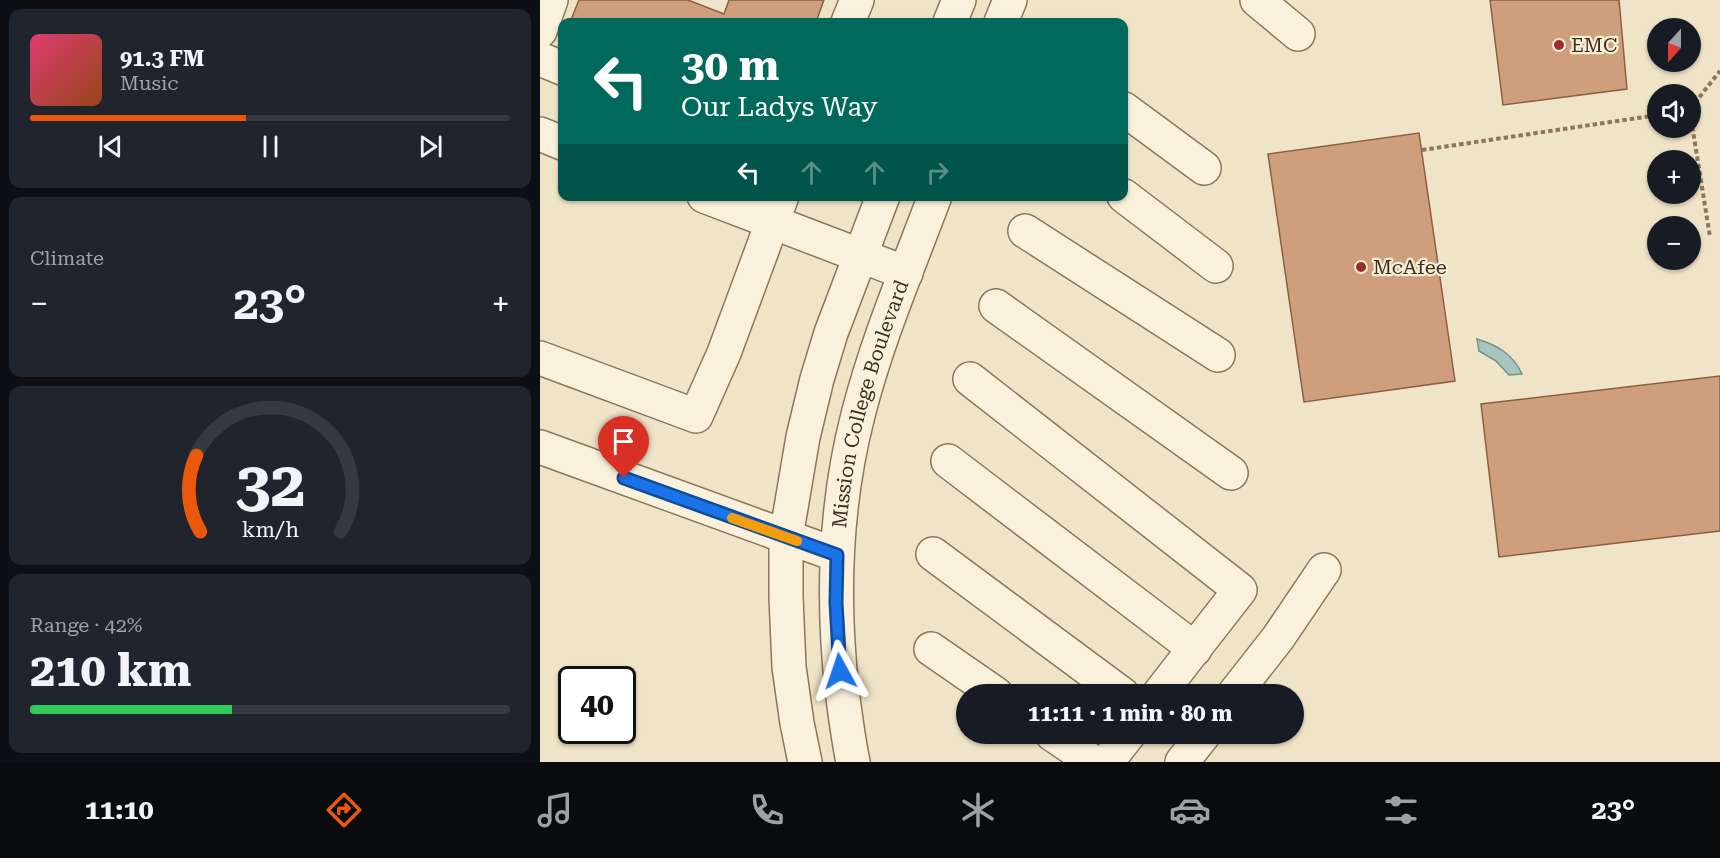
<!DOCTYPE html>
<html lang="en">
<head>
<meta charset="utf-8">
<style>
  :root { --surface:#171b24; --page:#20242c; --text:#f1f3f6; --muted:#9ea1a6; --line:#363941; --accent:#ea580c }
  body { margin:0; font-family:"Roboto Serif",serif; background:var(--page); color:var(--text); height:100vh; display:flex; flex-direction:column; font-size:22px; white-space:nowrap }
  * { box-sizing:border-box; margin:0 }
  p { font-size:20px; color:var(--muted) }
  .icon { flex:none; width:33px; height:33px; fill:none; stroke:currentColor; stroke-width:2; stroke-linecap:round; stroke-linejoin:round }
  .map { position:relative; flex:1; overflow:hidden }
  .details { display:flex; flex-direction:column; gap:9px; padding:9px; background:#0d0f14; width:540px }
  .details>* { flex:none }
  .banner { position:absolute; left:18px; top:18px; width:570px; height:183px; border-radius:12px; box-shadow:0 2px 4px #0004; background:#00695c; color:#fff; overflow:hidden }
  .needle { width:39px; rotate:201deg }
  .tools { position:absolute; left:1107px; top:18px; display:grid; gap:12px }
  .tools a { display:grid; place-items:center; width:54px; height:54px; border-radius:50%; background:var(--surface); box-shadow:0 2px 4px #0004; font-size:30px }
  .speed { position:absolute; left:18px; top:666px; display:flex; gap:12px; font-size:30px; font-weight:700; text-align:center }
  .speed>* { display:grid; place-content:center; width:78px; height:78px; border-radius:50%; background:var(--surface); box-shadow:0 2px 4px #0004; line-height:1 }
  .speed .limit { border:3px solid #111; border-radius:9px; background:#fff; color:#111 }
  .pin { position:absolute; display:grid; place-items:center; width:51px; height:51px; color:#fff; margin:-62px -26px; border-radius:50% 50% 50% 0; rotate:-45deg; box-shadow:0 0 6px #0007 }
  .pin .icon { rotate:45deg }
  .me { position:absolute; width:66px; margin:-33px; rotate:355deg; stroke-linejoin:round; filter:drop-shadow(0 0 4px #0008) }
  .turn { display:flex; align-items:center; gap:21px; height:126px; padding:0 24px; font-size:27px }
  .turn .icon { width:78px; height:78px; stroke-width:2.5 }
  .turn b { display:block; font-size:42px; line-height:51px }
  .lanes { display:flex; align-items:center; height:57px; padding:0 24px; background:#0003; justify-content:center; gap:30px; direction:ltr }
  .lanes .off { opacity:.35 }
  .big { font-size:45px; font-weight:700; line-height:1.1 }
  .details .card { flex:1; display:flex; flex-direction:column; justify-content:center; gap:9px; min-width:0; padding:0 21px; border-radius:12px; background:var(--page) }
  .details .dial { align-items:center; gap:0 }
  .dial svg { height:156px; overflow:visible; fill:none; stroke:var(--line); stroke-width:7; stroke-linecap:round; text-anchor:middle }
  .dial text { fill:var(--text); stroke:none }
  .song { display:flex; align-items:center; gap:18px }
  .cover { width:72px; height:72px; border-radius:9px; background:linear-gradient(135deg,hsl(340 70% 55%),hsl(20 70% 35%)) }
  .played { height:6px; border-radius:3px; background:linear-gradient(90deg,var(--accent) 45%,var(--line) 45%) }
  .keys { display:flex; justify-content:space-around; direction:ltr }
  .heat { display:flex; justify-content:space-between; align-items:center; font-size:33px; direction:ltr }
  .charge { height:9px; border-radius:4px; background:linear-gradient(90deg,#34c759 42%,var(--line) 0) }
  .trip { position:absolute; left:416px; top:684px; width:348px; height:60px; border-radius:30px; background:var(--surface); box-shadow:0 2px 4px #0004; font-weight:700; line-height:60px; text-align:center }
  .menu { display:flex; height:96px; justify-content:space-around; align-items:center; background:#090b0e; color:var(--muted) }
  .menu .icon { width:42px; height:42px }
  .menu .selected { color:var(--accent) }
  .menu b { font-size:27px; color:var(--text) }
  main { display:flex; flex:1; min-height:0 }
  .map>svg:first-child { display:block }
</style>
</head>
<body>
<main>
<section class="details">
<div class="card">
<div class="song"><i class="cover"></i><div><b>91.3 FM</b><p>Music</p></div></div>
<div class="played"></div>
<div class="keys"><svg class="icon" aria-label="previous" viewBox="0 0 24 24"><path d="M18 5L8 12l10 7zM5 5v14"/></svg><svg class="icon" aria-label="pause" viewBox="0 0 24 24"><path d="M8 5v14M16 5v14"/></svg><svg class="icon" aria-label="next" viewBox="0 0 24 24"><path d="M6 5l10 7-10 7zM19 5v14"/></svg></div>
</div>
<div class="card"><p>Climate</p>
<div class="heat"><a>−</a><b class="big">23°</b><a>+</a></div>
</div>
<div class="card dial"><svg viewBox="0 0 100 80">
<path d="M14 69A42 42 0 1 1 86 69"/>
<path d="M14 69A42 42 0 0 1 12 30" stroke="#ea580c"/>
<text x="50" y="56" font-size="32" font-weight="700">32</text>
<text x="50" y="72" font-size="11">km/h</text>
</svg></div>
<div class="card"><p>Range · 42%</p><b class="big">210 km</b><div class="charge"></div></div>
</section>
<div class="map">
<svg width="1180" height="762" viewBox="0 0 1180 762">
  <rect width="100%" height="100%" fill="#f0e4c8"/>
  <path fill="#a9c4bc" stroke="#6f938a" stroke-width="1.5" d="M937,339C957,345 973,354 982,374L969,375L956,361L939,351Z"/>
  <g fill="#cf9f7d" stroke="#8d5f41" stroke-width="1.5">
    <polygon points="39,0 148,0 184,14 189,0 284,0 276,22 30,22"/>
    <polygon points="950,0 1079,0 1087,89 963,105"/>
    <polygon points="879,133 915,381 764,402 728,154"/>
    <polygon points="1180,376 1180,531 959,557 941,404"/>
  </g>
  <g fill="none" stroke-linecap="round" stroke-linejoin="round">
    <defs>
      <g id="minor">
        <polyline points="717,0 758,34"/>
        <polyline points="308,22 317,0"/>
        <polyline points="410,22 419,0"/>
        <polyline points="461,22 470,0"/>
        <polyline points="0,31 11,0"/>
        <polyline points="0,59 22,68"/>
        <polyline points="584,109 664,168"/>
        <polyline points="0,134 22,143"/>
        <polyline points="164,196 366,273"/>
        <polyline points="584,196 676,266"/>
        <polyline points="485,231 678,355"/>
        <polyline points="456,306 691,473"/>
        <polyline points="0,358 156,416 184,353 242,196"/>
        <polyline points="430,379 700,590 619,694"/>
        <polyline points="0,447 297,555"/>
        <polyline points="408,461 655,649"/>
        <polyline points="393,554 582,694"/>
        <polyline points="391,649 456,694"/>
        <polyline points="694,694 738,638 784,570"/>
        <polyline points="512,734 553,762"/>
        <polyline points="265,762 257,723 249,667 246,597 246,537 263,437 277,379 291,333 343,196"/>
        <path id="s1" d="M313,762C308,738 305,714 302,690C292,599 295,504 318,415C337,340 368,268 395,196"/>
        <polyline points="567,762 589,734"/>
        <polyline points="642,762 664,734"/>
      </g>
    </defs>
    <use href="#minor" stroke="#8d765c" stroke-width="36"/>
    <g stroke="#8d765c" stroke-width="4" stroke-dasharray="4.5 3" stroke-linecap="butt">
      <polyline points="1150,109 1180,71"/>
      <polyline points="1150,112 1170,237"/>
      <polyline points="882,150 1118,115"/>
    </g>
    <use href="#minor" stroke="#faf1dc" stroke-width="33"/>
  </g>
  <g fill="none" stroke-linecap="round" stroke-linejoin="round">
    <defs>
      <polyline id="route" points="84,478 297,555 296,603 300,671"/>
    </defs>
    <use href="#route" stroke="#114b97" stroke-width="15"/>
    <use href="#route" stroke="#1a73e8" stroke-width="10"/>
    <polyline stroke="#f59e0b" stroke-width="10" points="192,518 257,541"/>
  </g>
  <g fill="#9e2a2b" stroke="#f7eed8" stroke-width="2">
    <circle cx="1019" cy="45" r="6"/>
    <circle cx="821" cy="267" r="6"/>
  </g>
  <g text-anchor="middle" stroke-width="4.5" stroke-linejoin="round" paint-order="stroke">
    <g font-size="20" fill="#3d2e20" stroke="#f7eed8" text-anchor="start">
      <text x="1031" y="52">EMC</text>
      <text x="833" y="274">McAfee</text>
    </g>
    <g font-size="20" fill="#3d2e20" stroke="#f7eed8">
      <text dy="7" stroke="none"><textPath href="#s1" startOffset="363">Mission College Boulevard</textPath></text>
    </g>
  </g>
</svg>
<div class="tools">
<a><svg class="needle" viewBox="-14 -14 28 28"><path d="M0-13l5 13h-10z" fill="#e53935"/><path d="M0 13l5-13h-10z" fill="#9ea1a6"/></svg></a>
<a><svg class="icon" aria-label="sound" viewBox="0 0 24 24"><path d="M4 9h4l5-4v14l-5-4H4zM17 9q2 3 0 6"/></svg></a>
<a>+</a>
<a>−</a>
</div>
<div class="speed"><div class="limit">40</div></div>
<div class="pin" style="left:84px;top:478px;background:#d93025"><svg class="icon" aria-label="arrive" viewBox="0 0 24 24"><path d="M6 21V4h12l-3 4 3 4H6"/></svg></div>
<svg class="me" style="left:300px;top:671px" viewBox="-20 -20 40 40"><path d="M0-17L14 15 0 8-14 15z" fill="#1a73e8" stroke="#fff" stroke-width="4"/></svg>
<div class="trip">11:11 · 1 min · 80 m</div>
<div class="banner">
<div class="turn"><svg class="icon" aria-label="left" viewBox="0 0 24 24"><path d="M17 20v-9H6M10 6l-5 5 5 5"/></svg><div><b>30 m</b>Our Ladys Way</div></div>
<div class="lanes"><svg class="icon" aria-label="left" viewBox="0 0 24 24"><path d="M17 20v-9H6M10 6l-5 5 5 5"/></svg><svg class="icon off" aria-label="ahead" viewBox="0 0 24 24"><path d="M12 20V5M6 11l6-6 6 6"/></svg><svg class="icon off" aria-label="ahead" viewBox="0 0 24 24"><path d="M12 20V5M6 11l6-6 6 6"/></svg><svg class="icon off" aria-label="right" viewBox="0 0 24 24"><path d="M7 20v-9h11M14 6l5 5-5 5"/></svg></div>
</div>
</div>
</main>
<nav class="menu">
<b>11:10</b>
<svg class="icon selected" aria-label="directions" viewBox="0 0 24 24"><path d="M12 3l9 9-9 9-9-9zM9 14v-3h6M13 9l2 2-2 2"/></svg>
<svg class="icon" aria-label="music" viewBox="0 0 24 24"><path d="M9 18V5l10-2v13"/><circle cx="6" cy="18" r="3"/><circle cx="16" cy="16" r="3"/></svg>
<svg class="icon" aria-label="phone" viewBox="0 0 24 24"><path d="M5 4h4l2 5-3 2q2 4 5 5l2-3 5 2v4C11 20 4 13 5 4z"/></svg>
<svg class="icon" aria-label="climate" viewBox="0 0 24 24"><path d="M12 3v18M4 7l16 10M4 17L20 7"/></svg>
<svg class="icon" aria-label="car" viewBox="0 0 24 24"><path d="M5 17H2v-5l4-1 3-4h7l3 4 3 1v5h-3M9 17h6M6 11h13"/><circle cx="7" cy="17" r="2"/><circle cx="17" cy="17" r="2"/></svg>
<svg class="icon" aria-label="filters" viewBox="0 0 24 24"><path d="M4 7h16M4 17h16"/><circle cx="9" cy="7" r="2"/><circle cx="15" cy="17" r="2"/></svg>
<b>23°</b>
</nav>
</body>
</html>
